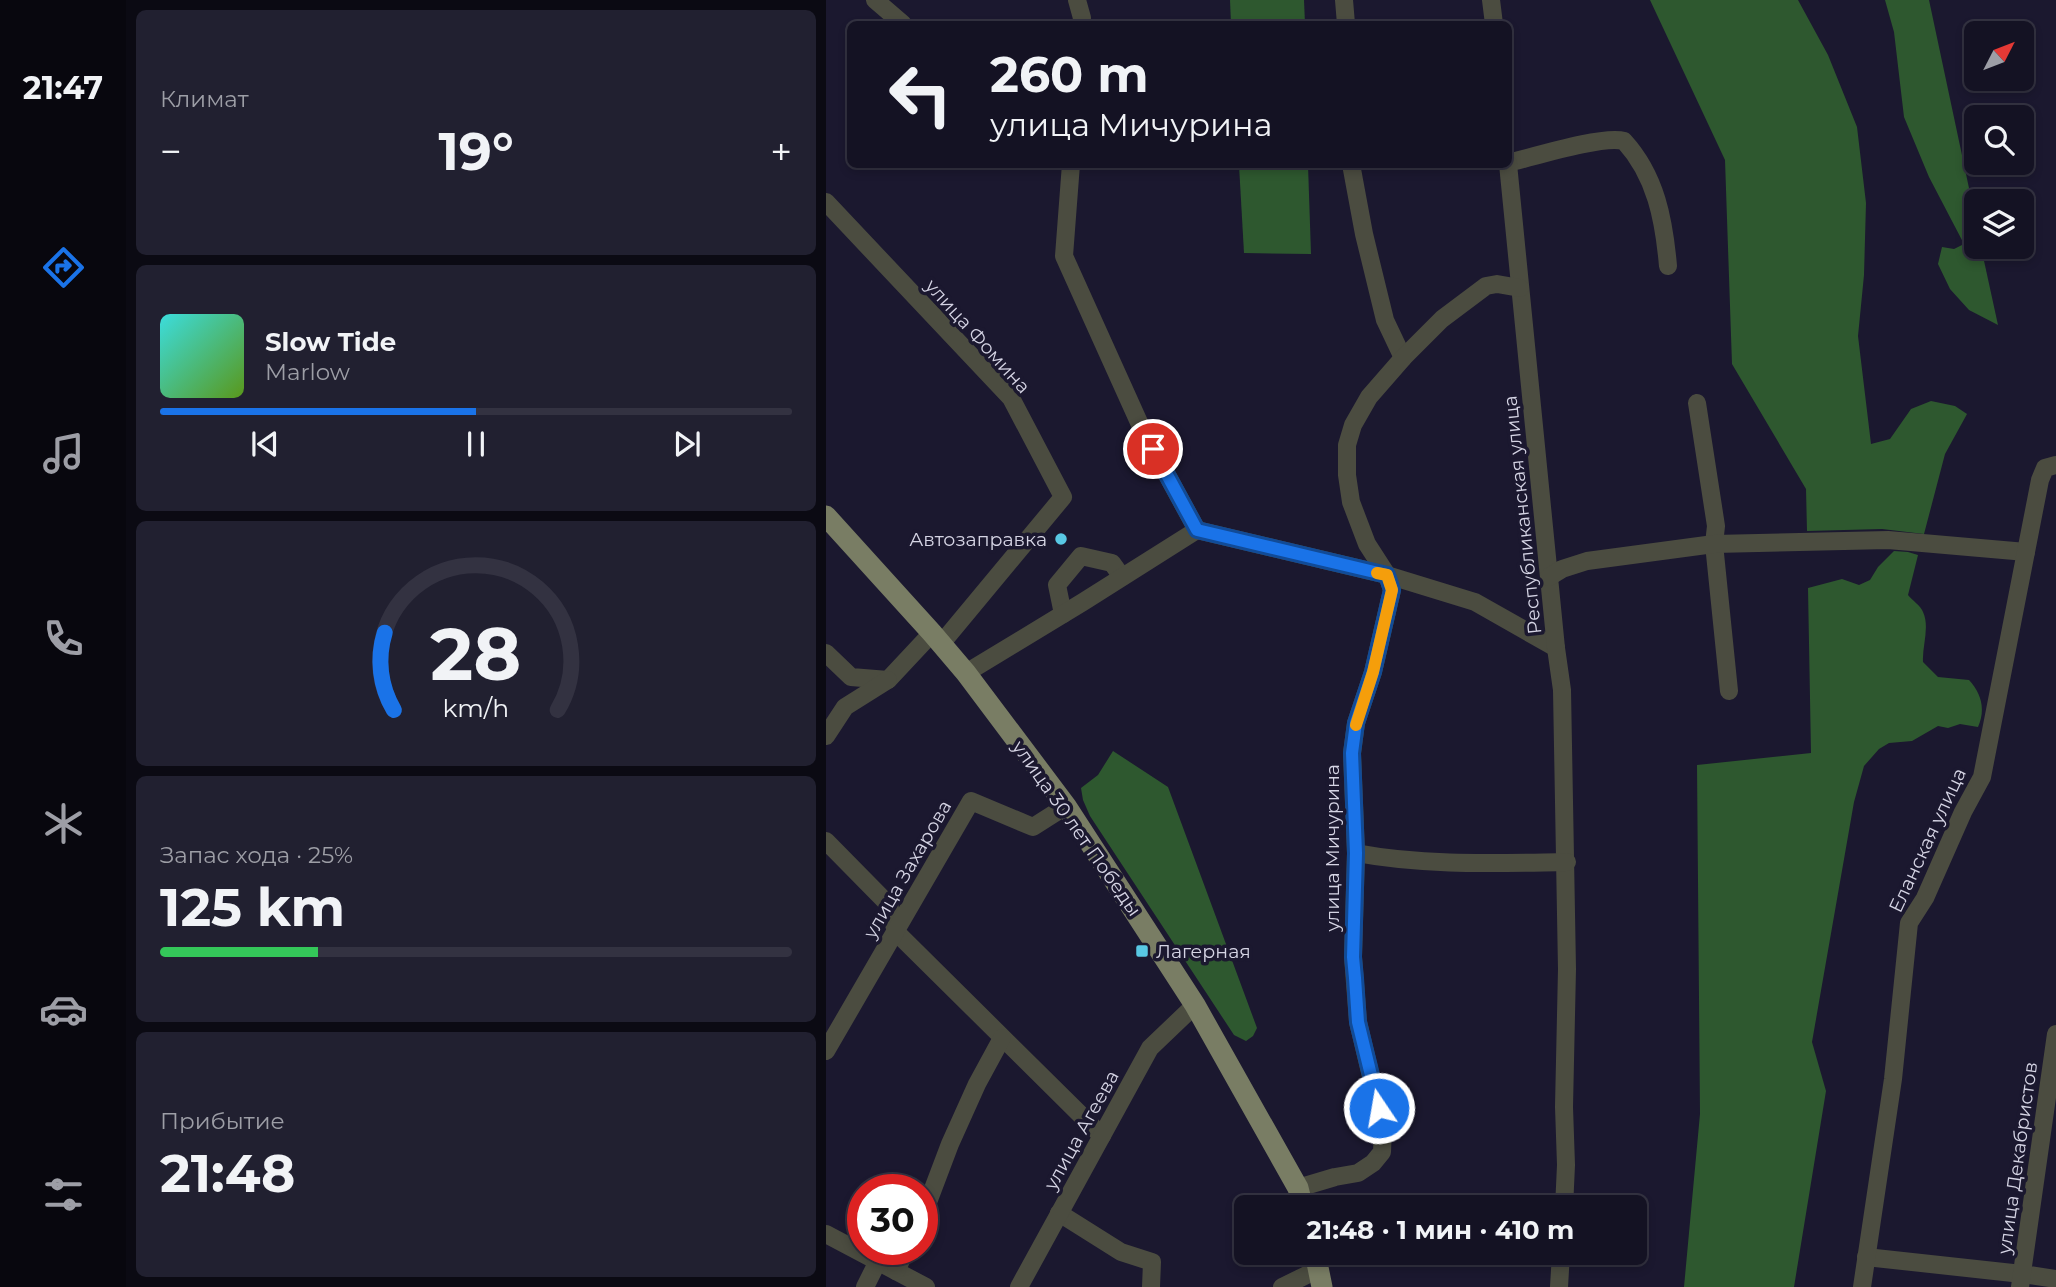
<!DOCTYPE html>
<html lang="ru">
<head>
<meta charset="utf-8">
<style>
  :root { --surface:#141223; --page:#212030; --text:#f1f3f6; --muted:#9d9ea6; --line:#333241; --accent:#1a73e8 }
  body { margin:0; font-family:Montserrat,sans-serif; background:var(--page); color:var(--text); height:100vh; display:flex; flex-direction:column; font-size:26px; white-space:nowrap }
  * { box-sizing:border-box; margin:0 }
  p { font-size:23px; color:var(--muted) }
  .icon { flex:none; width:38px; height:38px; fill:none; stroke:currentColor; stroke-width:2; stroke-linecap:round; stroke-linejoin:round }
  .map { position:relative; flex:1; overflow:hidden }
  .drawer { display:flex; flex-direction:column; gap:10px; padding:10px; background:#0b0a13; width:700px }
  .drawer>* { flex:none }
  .guide { position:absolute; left:21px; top:21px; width:665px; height:147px; border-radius:10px; box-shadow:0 4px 10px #0003,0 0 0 2px var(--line); background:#141223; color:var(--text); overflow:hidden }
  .needle { width:46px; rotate:48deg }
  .tools { position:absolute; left:1138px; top:21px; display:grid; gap:14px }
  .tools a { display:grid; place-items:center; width:70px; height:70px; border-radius:10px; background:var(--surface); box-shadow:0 4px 10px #0003,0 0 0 2px var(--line); font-size:35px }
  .speed { position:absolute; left:21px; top:1174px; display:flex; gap:14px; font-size:35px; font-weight:700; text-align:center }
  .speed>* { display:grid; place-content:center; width:91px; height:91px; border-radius:50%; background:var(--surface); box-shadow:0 4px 10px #0003,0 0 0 2px var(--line); line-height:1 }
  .speed .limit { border:10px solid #d22; background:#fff; color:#111 }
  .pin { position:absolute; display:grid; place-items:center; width:60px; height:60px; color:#fff; margin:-30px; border:4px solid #fff; border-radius:50%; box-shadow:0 2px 7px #0007 }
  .me { position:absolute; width:77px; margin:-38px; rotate:348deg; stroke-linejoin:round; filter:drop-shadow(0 0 5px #0008) }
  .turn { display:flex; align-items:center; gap:24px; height:147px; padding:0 28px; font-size:32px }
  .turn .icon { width:91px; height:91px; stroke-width:2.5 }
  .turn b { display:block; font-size:49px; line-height:60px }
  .big { font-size:52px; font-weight:700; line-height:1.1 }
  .drawer .widget { flex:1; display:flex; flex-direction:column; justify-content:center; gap:10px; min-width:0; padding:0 24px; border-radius:10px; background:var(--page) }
  .drawer .dial { align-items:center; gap:0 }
  .dial svg { height:182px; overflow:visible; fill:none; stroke:var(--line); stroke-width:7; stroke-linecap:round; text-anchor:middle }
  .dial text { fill:var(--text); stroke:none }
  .song { display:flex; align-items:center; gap:21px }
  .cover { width:84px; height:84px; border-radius:10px; background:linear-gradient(135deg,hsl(180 70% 55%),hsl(90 70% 35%)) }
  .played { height:7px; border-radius:4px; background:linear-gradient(90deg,var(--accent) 50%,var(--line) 50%) }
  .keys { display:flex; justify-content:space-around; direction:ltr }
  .heat { display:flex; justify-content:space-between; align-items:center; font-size:38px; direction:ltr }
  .charge { height:10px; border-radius:5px; background:linear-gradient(90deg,#34c759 25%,var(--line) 0) }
  .trip { position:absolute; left:408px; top:1195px; width:413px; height:70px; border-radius:10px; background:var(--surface); box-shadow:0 4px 10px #0003,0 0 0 2px var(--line); font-weight:700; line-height:70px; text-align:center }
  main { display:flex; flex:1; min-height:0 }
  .tabs { display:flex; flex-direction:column; width:126px; justify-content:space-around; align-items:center; background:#08070e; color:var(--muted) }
  .tabs .icon { width:49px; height:49px }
  .tabs .active { color:var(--accent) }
  .tabs b { font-size:32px; color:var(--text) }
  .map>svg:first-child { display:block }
</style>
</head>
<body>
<main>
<nav class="tabs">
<b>21:47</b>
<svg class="icon active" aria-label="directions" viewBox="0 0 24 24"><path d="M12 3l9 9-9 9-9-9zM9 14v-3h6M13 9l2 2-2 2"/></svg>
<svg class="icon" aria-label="music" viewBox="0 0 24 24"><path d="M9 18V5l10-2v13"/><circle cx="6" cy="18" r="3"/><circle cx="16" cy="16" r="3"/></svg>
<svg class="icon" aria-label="phone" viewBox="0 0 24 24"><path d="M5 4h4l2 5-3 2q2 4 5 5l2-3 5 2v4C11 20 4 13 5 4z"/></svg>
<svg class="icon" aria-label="climate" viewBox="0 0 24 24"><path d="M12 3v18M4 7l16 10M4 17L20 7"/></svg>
<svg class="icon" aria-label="car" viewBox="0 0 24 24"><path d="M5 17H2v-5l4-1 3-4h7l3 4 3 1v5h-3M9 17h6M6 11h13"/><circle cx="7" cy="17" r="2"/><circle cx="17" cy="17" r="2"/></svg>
<svg class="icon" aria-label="filters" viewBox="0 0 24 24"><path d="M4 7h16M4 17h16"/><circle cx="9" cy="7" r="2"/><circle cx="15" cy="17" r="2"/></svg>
</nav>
<section class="drawer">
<div class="widget"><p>Климат</p>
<div class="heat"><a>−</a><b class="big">19°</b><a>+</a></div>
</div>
<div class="widget">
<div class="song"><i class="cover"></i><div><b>Slow Tide</b><p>Marlow</p></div></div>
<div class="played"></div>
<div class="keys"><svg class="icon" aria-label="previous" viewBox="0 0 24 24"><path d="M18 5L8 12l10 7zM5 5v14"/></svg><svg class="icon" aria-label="pause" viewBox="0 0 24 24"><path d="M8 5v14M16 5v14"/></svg><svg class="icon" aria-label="next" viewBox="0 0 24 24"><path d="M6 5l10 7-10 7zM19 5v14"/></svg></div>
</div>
<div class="widget dial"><svg viewBox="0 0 100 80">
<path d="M14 69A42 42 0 1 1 86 69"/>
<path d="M14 69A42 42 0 0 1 10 35" stroke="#1a73e8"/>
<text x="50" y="56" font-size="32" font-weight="700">28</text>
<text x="50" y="72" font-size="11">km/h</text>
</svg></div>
<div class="widget"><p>Запас хода · 25%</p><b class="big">125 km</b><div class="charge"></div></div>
<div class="widget"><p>Прибытие</p><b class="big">21:48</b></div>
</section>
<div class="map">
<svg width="1230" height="1287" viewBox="0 0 1230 1287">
  <rect width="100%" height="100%" fill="#1b182f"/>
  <g fill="#2e582f">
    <polygon points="404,0 478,0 479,24 405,24"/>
    <polygon points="824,0 972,0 1002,55 1031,127 1040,203 1038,275 1032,336 1045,444 1064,439 1085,409 1105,401 1129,406 1141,414 1119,454 1098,534 1056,529 981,531 980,489 906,364 899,160"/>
    <polygon points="1059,0 1103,0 1150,221 1150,247 1155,247 1172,325 1143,310 1124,289 1112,264 1116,247 1128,249 1138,244 1103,177 1078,117 1068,32"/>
    <polygon points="413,165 482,165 485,254 418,253"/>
    <path d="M1068,551L1082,552L1092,555L1082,595C1086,600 1095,606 1097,612C1104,627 1096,646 1097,662L1112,677L1143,680C1155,693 1160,709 1152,727L1134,724L1122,728L1112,726L1086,741L1063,743L1053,749L1038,766L1028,802L986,1042L1000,1091L968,1287H858L874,1114L871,765L985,753L982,588L1016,579L1033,585L1044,580L1052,567Z"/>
    <polygon points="287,751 342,787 431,1028 427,1036 420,1041 408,1035 264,816 257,800 255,788 272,775"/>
  </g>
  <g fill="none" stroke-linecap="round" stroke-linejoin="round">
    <g stroke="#4b4c40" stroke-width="18">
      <polyline points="49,0 77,24"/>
      <polyline points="251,0 256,18 255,24"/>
      <polyline points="518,0 520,24"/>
      <polyline points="665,0 668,24"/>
      <path d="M682,163C707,157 777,135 798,141C830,176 838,220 842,266"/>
      <polyline points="245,164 238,256 316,429 371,530 561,575 649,602 730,648"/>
      <polyline points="525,164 538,234 559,320 577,358"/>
      <polyline points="682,164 730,648 736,690 741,969 738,1107 740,1165 738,1208"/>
      <polyline points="0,202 185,398 237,497 115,644"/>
      <polyline points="871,403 890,526 888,544 903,691"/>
      <polyline points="723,577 736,569 761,561 888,544 1062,540 1200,552"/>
      <polyline points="237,614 231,585 255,556 286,563 296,577"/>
      <polyline points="0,653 25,677 62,680 106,633"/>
      <polyline points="140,673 257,602 371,530"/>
      <polyline points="0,736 19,707 62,680"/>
      <polyline points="0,841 63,905 70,932"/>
      <path d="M530,853C599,866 671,863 741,862"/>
      <polyline points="70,932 276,1136"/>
      <polyline points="0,1051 145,801 207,827 240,806"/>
      <polyline points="472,1188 509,1177 532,1173 547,1163 556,1152 557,1127 532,1022 527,957 530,853 526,753 530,723 547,672 566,590 561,575 541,544 525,502 521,475 521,445 527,425 543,397 577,358 616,319 660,286 671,284 694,288"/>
      <polyline points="233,1213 295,1252 326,1262 325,1287"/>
      <polyline points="96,1218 124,1144 151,1084 176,1038"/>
      <polyline points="0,1234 100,1287"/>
      <polyline points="1040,1257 1196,1274 1230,1279"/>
      <polyline points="70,1271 80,1250"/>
      <polyline points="39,1287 52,1261"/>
      <polyline points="193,1287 324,1048 369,1005"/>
      <polyline points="456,1287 493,1269"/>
      <polyline points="733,1287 735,1253"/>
      <polyline points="1036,1287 1067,1079 1083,923 1099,898 1137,812 1156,777 1214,480 1219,468 1230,465"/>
      <polyline points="1194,1287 1230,1034"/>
    </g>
    <g stroke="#797d64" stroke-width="21">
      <polyline points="0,516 106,633 140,673 240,806 369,1005 472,1188 477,1208"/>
      <polyline points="489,1253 496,1287"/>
    </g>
  </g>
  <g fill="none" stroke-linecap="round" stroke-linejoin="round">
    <defs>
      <polyline id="route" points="327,449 371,530 561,575 566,590 547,672 530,723 526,753 530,853 527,957 529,978 532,1022 553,1108"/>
    </defs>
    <use href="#route" stroke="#114b97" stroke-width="18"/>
    <use href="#route" stroke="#1a73e8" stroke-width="12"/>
    <polyline stroke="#f59e0b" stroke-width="12" points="530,725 547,672 566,590 561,575 551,573"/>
  </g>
  <g fill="#59c8e4" stroke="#1b182f" stroke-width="2.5">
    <circle cx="235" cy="539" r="7"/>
    <rect x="309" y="944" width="14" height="14" rx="3.5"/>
  </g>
  <g text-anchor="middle" stroke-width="7" stroke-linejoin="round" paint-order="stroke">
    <g font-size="19" fill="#d5d4e4" stroke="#1b182f">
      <text transform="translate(152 336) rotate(48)" y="7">улица Фомина</text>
      <text transform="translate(696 515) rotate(-96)" y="7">Республиканская улица</text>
      <text transform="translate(251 828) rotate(55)" y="7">улица 30 лет Победы</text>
      <text transform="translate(1101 840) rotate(-65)" y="7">Еланская улица</text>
      <text transform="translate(506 848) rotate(-90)" y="7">улица Мичурина</text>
      <text transform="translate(81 869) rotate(-60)" y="7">улица Захарова</text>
      <text transform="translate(255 1130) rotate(-61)" y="7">улица Агеева</text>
      <text transform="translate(1191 1158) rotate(-82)" y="7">улица Декабристов</text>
    </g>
    <g font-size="19" fill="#d5d4e4" stroke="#1b182f" text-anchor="end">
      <text x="221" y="546">Автозаправка</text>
      <text x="330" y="958" text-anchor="start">Лагерная</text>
    </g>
  </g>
</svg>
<div class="tools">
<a><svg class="needle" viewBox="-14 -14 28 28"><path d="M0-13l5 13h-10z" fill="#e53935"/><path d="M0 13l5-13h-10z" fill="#9d9ea6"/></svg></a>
<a><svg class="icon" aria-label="search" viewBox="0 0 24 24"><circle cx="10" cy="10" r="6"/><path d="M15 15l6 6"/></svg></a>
<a><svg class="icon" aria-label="layers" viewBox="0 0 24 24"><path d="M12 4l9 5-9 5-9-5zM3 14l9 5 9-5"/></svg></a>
</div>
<div class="speed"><div class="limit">30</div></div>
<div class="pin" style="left:327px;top:449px;background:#d93025"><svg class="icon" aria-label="arrive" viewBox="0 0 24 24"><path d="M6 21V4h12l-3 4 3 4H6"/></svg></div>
<svg class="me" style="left:553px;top:1108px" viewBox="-20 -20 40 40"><circle r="17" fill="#1a73e8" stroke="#fff" stroke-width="3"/><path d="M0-11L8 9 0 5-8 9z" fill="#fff"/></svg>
<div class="trip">21:48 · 1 мин · 410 m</div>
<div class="guide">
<div class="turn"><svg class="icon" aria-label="left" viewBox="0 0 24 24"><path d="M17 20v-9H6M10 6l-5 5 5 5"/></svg><div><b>260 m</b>улица Мичурина</div></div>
</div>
</div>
</main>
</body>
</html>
